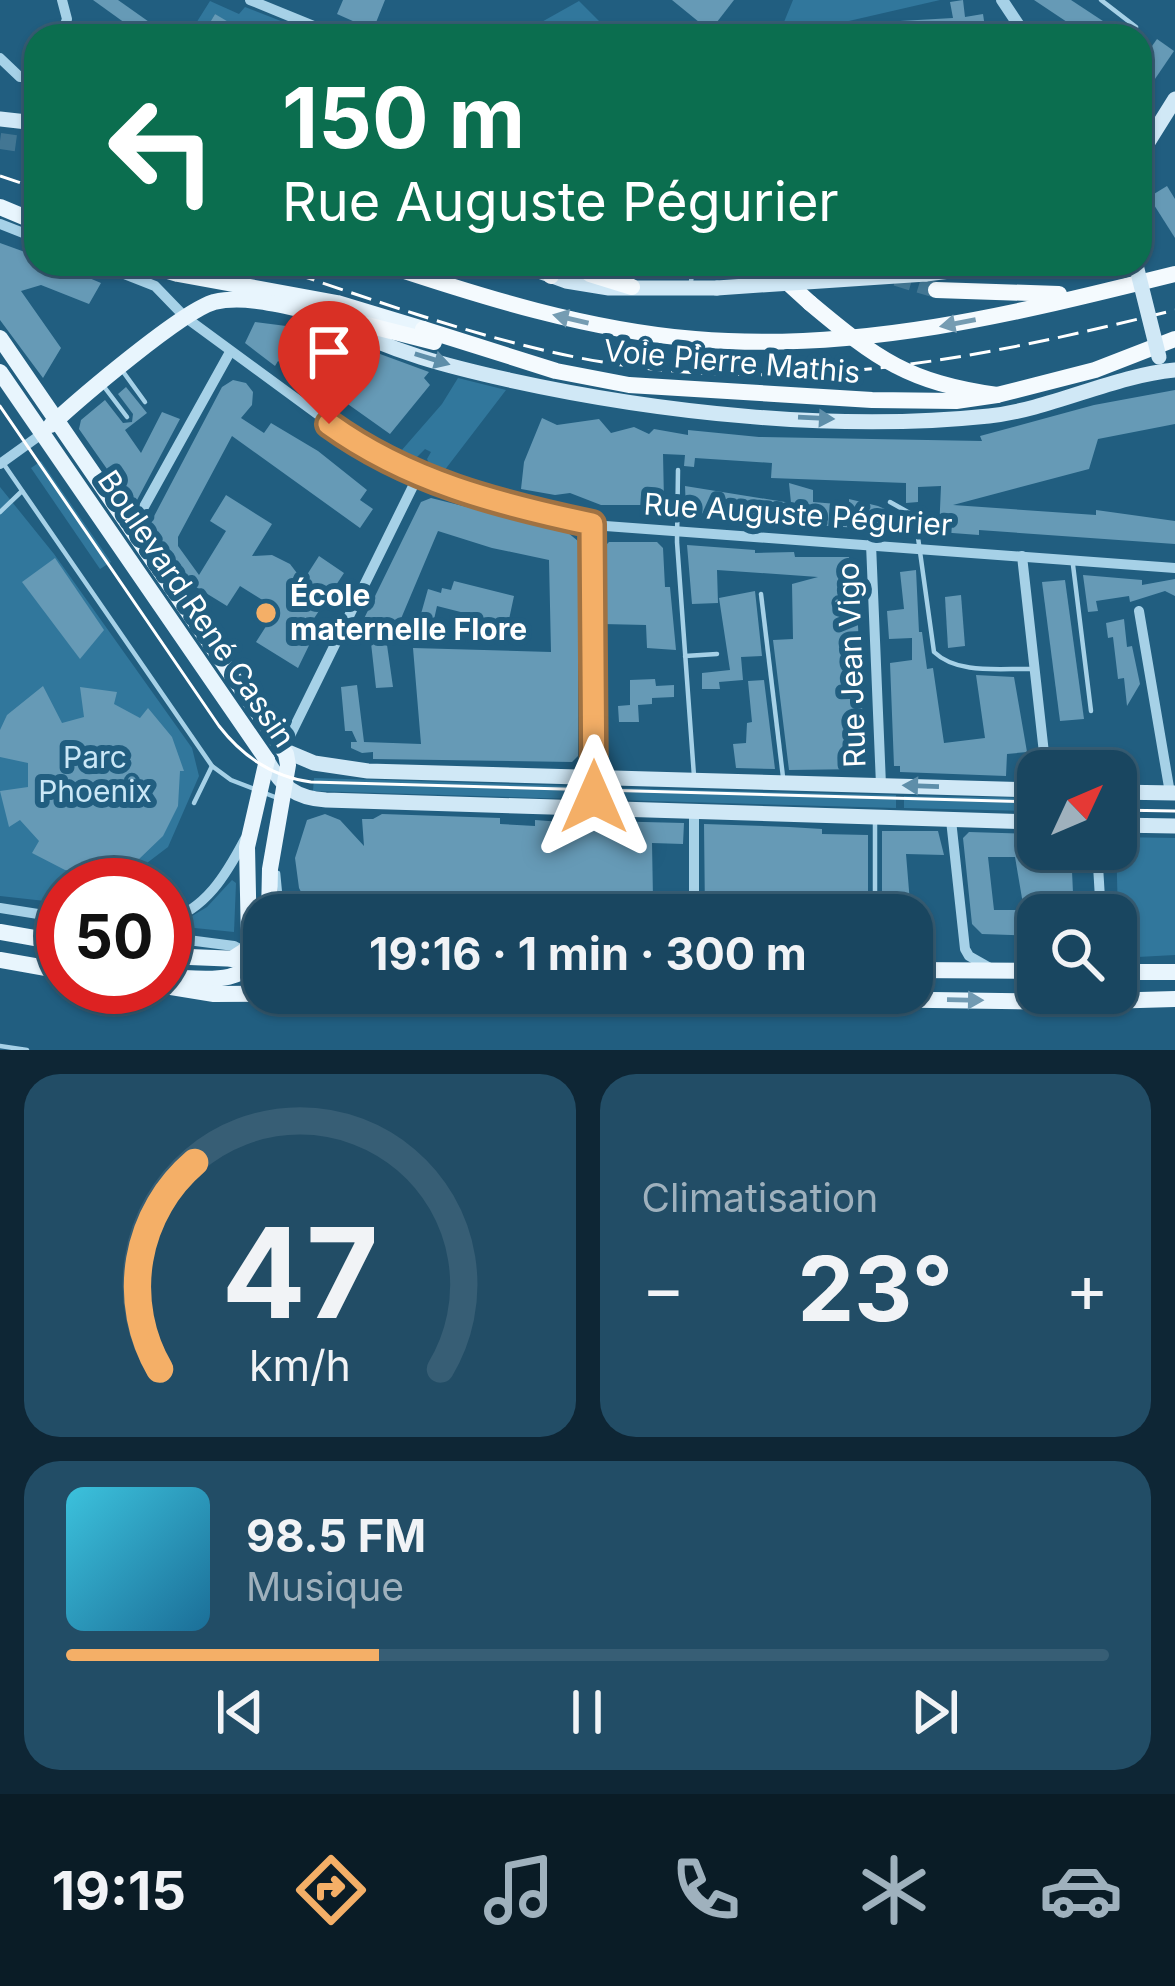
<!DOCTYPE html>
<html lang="fr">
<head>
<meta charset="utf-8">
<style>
  :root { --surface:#194660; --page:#224d66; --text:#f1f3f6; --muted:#9fb1bd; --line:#375e75; --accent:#f4af67 }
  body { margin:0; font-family:Inter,sans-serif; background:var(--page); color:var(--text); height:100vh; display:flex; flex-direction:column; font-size:45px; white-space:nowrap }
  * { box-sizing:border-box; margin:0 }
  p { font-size:39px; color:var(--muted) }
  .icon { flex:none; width:66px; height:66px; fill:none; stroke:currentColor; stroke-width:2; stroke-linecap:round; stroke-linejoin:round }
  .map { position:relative; height:1050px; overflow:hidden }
  .drawer { display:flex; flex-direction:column; gap:24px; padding:24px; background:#0e2635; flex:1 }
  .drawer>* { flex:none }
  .guide { position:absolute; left:24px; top:24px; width:1128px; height:252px; border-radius:36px; box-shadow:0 3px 9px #0004,0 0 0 3px var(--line); background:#0b6e4f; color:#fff; overflow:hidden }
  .needle { width:78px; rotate:46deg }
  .tools { position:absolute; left:1017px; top:750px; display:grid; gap:24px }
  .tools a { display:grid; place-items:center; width:120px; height:120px; border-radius:24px; background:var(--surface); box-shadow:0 3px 9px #0004,0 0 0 3px var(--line); font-size:60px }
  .speed { position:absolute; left:36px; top:858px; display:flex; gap:24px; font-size:60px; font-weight:700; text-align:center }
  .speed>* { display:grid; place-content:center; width:156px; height:156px; border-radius:50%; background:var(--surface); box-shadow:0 3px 9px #0004,0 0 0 3px var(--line); line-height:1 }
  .speed .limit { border:18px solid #d22; background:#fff; color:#111 }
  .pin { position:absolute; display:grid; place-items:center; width:102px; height:102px; color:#fff; margin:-123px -51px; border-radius:50% 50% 50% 0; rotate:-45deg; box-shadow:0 0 12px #0007 }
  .pin .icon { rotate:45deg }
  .me { position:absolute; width:132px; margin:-66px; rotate:0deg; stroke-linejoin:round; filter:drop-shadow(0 0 9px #0008) }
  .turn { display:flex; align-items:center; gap:42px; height:252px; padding:0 60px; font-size:54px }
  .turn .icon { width:156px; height:156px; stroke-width:2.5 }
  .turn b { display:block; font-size:84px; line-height:102px }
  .big { font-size:90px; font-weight:700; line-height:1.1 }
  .drawer .widget { flex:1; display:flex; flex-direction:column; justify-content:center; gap:18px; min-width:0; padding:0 42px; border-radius:36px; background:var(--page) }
  .drawer .dial { align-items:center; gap:0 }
  .dial svg { height:312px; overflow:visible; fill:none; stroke:var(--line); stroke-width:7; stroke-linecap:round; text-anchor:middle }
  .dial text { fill:var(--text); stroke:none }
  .song { display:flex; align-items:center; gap:36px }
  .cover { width:144px; height:144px; border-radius:18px; background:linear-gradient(135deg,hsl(190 70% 55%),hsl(200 70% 35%)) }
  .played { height:12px; border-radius:6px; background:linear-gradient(90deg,var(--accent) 30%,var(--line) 30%) }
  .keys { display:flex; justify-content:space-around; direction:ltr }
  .heat { display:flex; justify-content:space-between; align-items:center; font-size:66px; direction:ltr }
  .drawer .tiles { flex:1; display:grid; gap:24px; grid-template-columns:1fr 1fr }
  .widget:last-child { grid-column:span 2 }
  .trip { position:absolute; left:243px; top:894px; width:690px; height:120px; border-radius:36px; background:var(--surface); box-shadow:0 3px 9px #0004,0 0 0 3px var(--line); font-weight:700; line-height:120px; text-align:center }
  .menu { display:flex; height:192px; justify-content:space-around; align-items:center; background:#0a1c26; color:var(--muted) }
  .menu .icon { width:84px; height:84px }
  .menu .current { color:var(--accent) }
  .menu b { font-size:54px; color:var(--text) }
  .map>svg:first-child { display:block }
</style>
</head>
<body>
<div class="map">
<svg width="1175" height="1050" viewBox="0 0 1175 1050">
  <rect width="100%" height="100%" fill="#215e80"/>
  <g fill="#31779c">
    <polygon points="793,0 940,0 801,32 784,22"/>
    <polygon points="210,1 239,14 245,7 304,30 307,34 293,36 276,30 256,36 241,28 236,36 215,14 202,36 188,36"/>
    <polygon points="579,1 614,36 523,36 522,33"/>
    <polygon points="458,378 506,390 444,471 430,465 427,459 431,452 425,449 416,458 401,451 442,404"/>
    <polygon points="41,461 111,562 100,569 31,468"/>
    <polygon points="0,487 54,554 192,748 199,776 168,847 118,885 63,885 63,903 0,896"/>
    <polygon points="314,778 573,786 573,799 313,791"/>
    <polygon points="617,788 896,795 896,808 617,800"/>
    <polygon points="904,796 1027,798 1026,811 904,808"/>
    <polygon points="1116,837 1175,838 1175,955 1119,958"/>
    <polygon points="232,880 236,883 234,932 185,927 182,922 207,907"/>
  </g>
  <g fill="#669ab6" fill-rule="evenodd">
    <polygon points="93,0 118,0 169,36 143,36"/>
    <polygon points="343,0 385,0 373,30 337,14"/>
    <polygon points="672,0 734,0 710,31"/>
    <polygon points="963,0 965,17 983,14 986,34 902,36 900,21 953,18 950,2"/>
    <polygon points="1034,0 1071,0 1112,27 1106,36 1088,36"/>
    <polygon points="215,14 252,36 202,36"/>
    <polygon points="1157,39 1174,51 1140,101 1140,63"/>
    <polygon points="1167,186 1175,199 1175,238 1149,197"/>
    <polygon points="0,243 36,256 36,264 56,264 101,283 89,304 41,285 21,291 61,348 43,378 0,320"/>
    <polygon points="255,322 294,327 290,334 312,349 317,335 361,347 429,372 424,378 430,385 390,434 290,363 287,368 278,361 275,366 245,343"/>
    <polygon points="233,380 246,383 253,392 252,405 241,418 264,433 271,423 318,451 367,490 360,500 373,509 360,528 232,436 178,537 178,546 199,575 226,531 210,521 226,495 272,524 252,556 272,555 290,564 303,581 319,556 344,573 307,629 315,633 298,668 256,642 277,609 240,586 227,606 183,579 151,532 151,522 222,387"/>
    <polygon points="126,387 147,413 125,430 141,453 162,412 180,419 137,500 128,499 79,429 81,420 105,400 123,423 132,422 133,414 118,394"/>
    <polygon points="1175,390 1175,424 1098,439 1089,469 953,505 1096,515 1096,510 1175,521 1175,544 979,530 979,535 939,532 941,486 918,487 918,502 906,503 906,483 771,478 772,463 695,458 694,467 684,466 685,455 663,454 664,501 652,510 646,505 601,505 570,493 555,495 521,489 524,462 542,418 557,425 599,419 611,433 634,427 649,434 654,429 688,435 688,430 759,437 982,441 980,436 1094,405"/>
    <polygon points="789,483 813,490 813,502 849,505 849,499 878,506 903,517 905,533 888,535 888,530 694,517 686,511 685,486 791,503"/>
    <polygon points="431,498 567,532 578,541 578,756 572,762 373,759 373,752 362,753 351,748 351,742 357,742 352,731 345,731 341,687 357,685 364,742 421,744 413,648 551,652 549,560 492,548 438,531 400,621 394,621 386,638 393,687 376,688 370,634 356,635 421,502"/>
    <polygon points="609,542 657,542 663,548 665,587 670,587 676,650 647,648 646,625 603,624 602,549"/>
    <polygon points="687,545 755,550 755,553 794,552 795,557 849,557 850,566 855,566 865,766 862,769 789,770 773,640 793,639 792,584 818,577 717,570 718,603 692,604"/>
    <polygon points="55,558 104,630 80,659 22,582"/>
    <polygon points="916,570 919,632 922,632 927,669 933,668 944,743 985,738 976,675 1014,677 1027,752 1007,754 1006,776 900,772 900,766 894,766 890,663 912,660 912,638 889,639 887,611 904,609 900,572"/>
    <polygon points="1083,575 1142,580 1142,585 1175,579 1175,596 1165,591 1130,602 1129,596 1096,601 1098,611 1088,612"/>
    <polygon points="1065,580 1084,719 1060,721 1042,582"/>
    <polygon points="454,581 514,596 508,624 437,606 433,624 419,621 428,589 441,593 442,588 451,590"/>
    <polygon points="755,591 762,656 741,657 743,680 719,682 720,689 702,689 702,673 730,670 719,598"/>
    <polygon points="961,595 965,646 948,648 945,597"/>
    <polygon points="1124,619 1127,647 1132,646 1140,684 1127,706 1124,678 1118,679 1113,637 1108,638 1106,623"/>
    <polygon points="655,679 656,686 674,685 674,697 652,698 652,704 638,705 639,722 619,722 618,706 630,705 630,680"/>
    <polygon points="764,680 775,769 736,768 733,744 746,743 747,723 752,722 748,681"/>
    <polygon points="43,686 62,723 84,717 80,687 117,692 114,704 140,718 148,708 172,737 184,771 180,771 178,806 163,836 137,861 135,858 100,872 65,870 32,853 39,841 20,820 9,827 0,791 28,787 28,763 0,757 0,730 7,715"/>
    <polygon points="325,814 340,820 364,846 362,819 373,819 382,814 500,818 500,824 535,826 535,820 602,825 603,821 684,823 683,844 652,843 653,899 684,898 684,915 364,915 354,909 349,915 313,915 299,888 295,858 307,820"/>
    <polygon points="704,824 789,827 822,829 822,834 868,835 868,904 874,911 882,904 882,831 938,831 944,855 906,854 911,915 705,915"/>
    <path d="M969,832L1038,834V849H1071L1074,915H1038V936L982,934L972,924L963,838ZM988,857H1015L1024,910H994Z"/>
  </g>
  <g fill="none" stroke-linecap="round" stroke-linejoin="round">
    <g stroke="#427693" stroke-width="16" stroke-dasharray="16 8" stroke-linecap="butt">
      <polyline points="0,141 36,146"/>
      <polyline points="850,264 936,290"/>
    </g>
    <g stroke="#a6d1e7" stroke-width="4.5">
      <polyline points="1101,0 1136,27 1130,36"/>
      <polyline points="415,264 429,271"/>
      <polyline points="691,282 693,264"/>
      <polyline points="124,373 145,402"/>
      <polyline points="105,388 127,417"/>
      <polyline points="3,463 212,766 231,780 280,799"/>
      <polyline points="678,470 677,542 694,776"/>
      <path d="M890,502L915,516L934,652C958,675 1001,668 1033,669"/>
      <polyline points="0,512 22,491"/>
      <polyline points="1073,565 1091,711"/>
      <polyline points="761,594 783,777"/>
      <polyline points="685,656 717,654"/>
      <polyline points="194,803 212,766"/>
      <polyline points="875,822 875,904"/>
      <polyline points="278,873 282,915"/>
      <polyline points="0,1046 27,1050"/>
    </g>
    <g stroke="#a6d1e7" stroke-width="10">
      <polyline points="250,0 338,36"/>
      <polyline points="61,36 67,19 62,0"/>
      <polyline points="0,58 20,77 36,77"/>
      <polyline points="0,224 36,238"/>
      <polyline points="99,264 155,286 185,317 354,441 418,476 505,505 592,525 1175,568"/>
      <polyline points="0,464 43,433"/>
      <polyline points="592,525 594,777"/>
      <polyline points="130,532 230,352"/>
      <polyline points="871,544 881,785"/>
      <polyline points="1022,556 1046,771"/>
      <polyline points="1139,611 1170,793"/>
      <polyline points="283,750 418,476"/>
      <polyline points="694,812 694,915"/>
      <polyline points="951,820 965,949 969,956 992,969"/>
      <polyline points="1097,849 1101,915"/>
      <polyline points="0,908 63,918"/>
      <path d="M165,922C206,909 226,875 245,839"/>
      <polyline points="165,937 234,946 245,952"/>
    </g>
    <polyline stroke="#a6d1e7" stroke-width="12" points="1002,0 1026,36"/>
    <g stroke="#d0e8f6" stroke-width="15">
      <polyline points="0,119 36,123"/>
      <polyline points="1140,155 1175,99"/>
      <polyline points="502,264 525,266 566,281 609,288 717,288"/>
      <polyline points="926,274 1006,264"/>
      <path d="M337,322C390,352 451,367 509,380C659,413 836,432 989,416C1052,409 1112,376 1175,370"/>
      <polyline points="283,750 314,763 368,771 1038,790"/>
      <path d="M267,760C282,787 295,798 326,800L1038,822"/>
      <polyline points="1116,792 1175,793"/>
      <polyline points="1116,825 1175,826"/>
    </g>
    <g stroke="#e8f5fd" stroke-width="16">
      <polyline points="0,207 36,222"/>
      <polyline points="145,264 178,274 337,303 423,329"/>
      <polyline points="0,338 286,754 288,765 270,869 269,915"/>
      <polyline points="0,372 267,760"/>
      <path d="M51,425C79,399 182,311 214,302C248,294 290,308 324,314"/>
      <polyline points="0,932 63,943"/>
      <polyline points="165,956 239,959"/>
      <polyline points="232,959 246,950 249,942 247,847 267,760"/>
      <polyline points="0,960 63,971"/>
      <polyline points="912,970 1038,971"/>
      <polyline points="1116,972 1175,972"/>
      <path d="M166,977C204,978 242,988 264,950"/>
      <polyline points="165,986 214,994 353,993"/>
      <polyline points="470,993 1069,1002 1175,999"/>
    </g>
    <g stroke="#f4fafe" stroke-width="16">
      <path d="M383,264C485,298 588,330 695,339C858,353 1018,313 1175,274"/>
      <polyline points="545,264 551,276"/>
      <polyline points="576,264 590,274 632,287"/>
      <polyline points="767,264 810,303"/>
      <polyline points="525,266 530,264"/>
      <polyline points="936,290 1059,294"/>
      <polyline points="324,314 434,342"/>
      <polyline points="423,329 556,371 629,385 872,400 956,401 997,395 1095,370 1175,339"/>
    </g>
    <g stroke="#fff" stroke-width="3">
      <path d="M0,406L219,726C243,757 273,777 311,782L1038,802"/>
      <polyline points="1116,810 1175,811"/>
    </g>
    <g stroke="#fff" stroke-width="3" stroke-dasharray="21 9" stroke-linecap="butt">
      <polyline points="0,176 36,188"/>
      <path d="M266,264C369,298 473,337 580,358C788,398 974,360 1175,310"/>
    </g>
    <g stroke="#d0e8f6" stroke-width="15">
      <polyline points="1136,265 1159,357"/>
      <polyline points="717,288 926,274"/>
    </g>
    <path stroke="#f4fafe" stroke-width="16" d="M810,303C878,360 908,382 997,395"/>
  </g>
  <defs><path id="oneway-solid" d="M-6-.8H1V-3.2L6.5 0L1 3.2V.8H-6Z" transform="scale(3)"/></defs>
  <g fill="#759cb2">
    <use href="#oneway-solid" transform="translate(571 319) rotate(-167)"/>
    <use href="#oneway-solid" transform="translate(958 323) rotate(169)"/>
  </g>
  <g fill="#5e8ea9">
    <use href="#oneway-solid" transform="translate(432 359) rotate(17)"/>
    <use href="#oneway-solid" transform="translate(816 418) rotate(3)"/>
    <use href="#oneway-solid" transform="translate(921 786) rotate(-178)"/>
  </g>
  <use fill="#719ab2" href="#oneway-solid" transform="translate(965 1000) rotate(1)"/>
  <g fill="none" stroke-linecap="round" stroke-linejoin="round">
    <defs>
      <path id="route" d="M329,424C408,481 498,504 592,524L594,797"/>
    </defs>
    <use href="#route" stroke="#9f7243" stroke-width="30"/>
    <use href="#route" stroke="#f4af67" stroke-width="21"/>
  </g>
  <circle fill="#f4af67" stroke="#215e80" stroke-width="4.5" cx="266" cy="613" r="12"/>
  <g text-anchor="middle" stroke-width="12" stroke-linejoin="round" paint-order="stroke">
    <g font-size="30" fill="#fff" stroke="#215e80">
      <text transform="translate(732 362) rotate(5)" y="10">Voie Pierre Mathis</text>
      <text transform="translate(798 515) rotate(4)" y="10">Rue Auguste Pégurier</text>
      <text transform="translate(196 609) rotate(56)" y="10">Boulevard René Cassin</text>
      <text transform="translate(852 665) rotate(-92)" y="10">Rue Jean Vigo</text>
    </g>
    <g font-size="30" font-weight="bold" fill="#fff" stroke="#215e80" text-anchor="start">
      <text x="290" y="606">École<tspan x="290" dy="34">maternelle Flore</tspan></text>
    </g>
    <g font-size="30" fill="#cae7f6" stroke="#215e80">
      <text x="95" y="768">Parc<tspan x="95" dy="34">Phoenix</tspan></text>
    </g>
  </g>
</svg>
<div class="tools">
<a><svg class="needle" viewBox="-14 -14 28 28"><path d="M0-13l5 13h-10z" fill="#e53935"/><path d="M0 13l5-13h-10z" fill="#9fb1bd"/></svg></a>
<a><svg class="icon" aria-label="search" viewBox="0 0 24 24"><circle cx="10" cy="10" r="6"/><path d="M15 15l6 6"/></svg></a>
</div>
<div class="speed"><div class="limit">50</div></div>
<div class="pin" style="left:329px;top:424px;background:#d93025"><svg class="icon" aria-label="arrive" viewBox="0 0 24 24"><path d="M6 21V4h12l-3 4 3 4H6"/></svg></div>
<svg class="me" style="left:594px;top:797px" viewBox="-20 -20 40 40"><path d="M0-17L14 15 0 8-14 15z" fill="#f4af67" stroke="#fff" stroke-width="4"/></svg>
<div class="trip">19:16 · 1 min · 300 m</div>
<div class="guide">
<div class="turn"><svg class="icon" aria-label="left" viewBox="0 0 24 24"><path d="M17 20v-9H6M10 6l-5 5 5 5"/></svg><div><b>150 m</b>Rue Auguste Pégurier</div></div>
</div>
</div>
<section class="drawer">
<div class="tiles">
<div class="widget dial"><svg viewBox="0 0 100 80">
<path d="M14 69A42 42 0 1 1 86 69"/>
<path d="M14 69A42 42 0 0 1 23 16" stroke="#f4af67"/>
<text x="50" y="56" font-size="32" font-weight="700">47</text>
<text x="50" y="72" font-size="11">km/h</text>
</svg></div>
<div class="widget"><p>Climatisation</p>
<div class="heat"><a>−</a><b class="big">23°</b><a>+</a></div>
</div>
<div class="widget">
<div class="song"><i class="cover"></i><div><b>98.5 FM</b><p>Musique</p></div></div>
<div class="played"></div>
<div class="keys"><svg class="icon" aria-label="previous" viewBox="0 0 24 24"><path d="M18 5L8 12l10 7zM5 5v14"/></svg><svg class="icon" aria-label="pause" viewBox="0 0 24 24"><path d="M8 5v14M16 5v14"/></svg><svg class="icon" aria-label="next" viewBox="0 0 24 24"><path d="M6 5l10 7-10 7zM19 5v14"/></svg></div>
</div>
</div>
</section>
<nav class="menu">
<b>19:15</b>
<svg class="icon current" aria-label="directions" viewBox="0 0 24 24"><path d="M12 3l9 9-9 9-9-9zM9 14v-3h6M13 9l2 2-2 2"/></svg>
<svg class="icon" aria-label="music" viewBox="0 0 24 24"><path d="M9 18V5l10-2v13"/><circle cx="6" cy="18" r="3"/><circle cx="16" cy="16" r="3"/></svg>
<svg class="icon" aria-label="phone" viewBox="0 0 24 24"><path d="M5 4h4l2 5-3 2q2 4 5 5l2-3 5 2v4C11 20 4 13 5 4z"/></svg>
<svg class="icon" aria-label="climate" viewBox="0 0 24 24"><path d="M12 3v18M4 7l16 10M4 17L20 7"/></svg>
<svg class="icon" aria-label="car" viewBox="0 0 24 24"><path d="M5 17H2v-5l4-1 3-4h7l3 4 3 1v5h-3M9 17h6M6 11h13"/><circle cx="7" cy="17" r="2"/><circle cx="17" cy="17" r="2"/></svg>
</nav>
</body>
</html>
